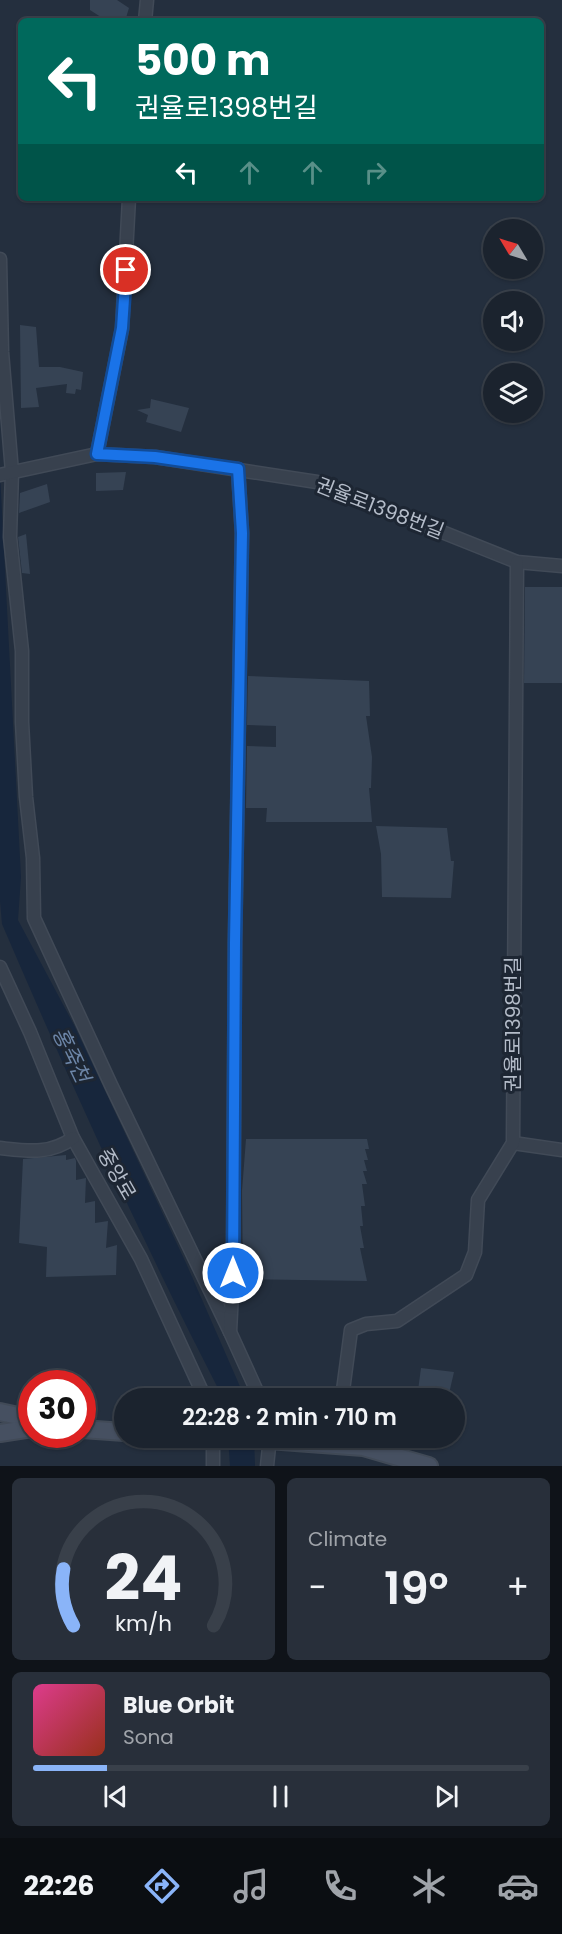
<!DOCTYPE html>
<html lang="en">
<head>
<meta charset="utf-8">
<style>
  :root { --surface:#1b232e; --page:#282f3a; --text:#f1f3f6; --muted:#a0a4aa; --line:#39404a; --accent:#8ab4f8 }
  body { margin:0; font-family:Poppins,"Noto Sans KR",sans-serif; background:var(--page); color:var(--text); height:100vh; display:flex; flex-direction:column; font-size:22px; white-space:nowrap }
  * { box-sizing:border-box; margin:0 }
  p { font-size:20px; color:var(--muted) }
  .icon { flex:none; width:33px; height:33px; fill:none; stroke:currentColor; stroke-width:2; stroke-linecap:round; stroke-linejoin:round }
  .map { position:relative; height:1466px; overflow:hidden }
  .panel { display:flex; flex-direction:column; gap:12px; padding:12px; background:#0f1319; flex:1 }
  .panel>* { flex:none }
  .hud { position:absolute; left:18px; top:18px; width:526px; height:183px; border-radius:9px; box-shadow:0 2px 4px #0004,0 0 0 2px var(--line); background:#00695c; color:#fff; overflow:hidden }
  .needle { width:39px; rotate:308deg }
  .tools { position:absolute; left:483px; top:219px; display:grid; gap:12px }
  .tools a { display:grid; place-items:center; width:60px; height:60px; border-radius:50%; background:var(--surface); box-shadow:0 2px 4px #0004,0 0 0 2px var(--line); font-size:30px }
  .speed { position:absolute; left:18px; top:1370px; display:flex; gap:12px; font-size:30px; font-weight:700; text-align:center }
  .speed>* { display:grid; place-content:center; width:78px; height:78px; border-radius:50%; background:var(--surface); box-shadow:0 2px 4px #0004,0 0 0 2px var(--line); line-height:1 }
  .speed .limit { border:9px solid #d22; background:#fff; color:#111 }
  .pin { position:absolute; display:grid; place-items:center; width:51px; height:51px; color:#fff; margin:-26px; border:3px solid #fff; border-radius:50%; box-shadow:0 2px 6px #0007 }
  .me { position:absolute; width:66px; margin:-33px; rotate:0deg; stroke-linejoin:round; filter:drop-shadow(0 0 4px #0008) }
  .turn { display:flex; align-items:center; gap:21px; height:126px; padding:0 18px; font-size:27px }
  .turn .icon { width:78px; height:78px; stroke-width:2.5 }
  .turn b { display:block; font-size:42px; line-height:51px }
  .lanes { display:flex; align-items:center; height:57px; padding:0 18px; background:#0003; justify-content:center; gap:30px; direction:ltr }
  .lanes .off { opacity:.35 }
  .big { font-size:45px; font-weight:600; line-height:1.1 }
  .panel .tile { flex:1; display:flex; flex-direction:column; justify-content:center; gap:9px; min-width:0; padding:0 21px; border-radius:9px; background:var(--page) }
  .panel .dial { align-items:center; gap:0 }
  .dial svg { height:156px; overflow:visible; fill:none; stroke:var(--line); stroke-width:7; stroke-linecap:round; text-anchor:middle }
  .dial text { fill:var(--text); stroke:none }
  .song { display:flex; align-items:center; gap:18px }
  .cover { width:72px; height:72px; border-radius:9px; background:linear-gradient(135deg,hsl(330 70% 55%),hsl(10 70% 35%)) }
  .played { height:6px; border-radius:3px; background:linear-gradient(90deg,var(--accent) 15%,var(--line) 15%) }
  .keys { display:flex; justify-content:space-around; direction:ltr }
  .heat { display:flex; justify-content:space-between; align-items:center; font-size:33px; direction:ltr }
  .panel .tiles { flex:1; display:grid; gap:12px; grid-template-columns:1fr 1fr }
  .tile:last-child { grid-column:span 2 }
  .trip { position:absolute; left:114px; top:1388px; width:351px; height:60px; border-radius:30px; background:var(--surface); box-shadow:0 2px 4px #0004,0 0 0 2px var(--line); font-weight:600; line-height:60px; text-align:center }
  .tabs { display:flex; height:96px; justify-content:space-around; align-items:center; background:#0b0e12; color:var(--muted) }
  .tabs .icon { width:42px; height:42px }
  .tabs .active { color:var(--accent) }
  .tabs b { font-size:27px; color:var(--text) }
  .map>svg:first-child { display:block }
</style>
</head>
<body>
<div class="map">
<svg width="562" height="1466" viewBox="0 0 562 1466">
  <rect width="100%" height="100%" fill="#242f3e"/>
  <g fill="#17263c">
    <path d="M0,474L21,877L18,920L74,1025L186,1263L245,1398H223C143,1243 71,1085 2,924L0,901Z"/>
    <polygon points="228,1437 254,1437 255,1466 230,1466"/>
  </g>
  <g fill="#364354">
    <polygon points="90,0 117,0 129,8 125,21 107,21 90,10"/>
    <polygon points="20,325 36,327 39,367 60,367 83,372 81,390 76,389 75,394 66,393 67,384 36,388 39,407 21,408"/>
    <polygon points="151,399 189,408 181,432 146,422 148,415 137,410 150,408"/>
    <polygon points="126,472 123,490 96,491 96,473"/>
    <polygon points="47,484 50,502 19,513 20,493"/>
    <polygon points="26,534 30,574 22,573 18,537"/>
    <polygon points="525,587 562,587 562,683 524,683"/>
    <polygon points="248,676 369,681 370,716 366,716 372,757 371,788 369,788 372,822 266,822 267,808 246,808 247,746 276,747 276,726 247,725"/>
    <polygon points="376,826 447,828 451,861 454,861 451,898 382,897 381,854"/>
    <polygon points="246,1139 367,1139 369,1149 365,1149 368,1160 364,1160 367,1171 363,1171 367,1184 362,1184 365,1206 361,1206 363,1226 360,1226 364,1248 360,1248 367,1281 243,1279 242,1191"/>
    <polygon points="66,1155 66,1160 75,1158 76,1161 76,1180 86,1178 85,1203 95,1201 95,1223 108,1221 106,1248 117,1245 116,1275 46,1277 47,1247 19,1243 23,1159"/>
    <polygon points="421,1368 454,1372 448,1398 417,1398"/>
  </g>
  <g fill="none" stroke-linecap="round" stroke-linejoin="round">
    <defs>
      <g id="minor">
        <polyline points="145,21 147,0"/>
        <polyline points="0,259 2,352 12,472 10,537 22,651 22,722 26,797 33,858 34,918 111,1085 230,1332"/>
        <polyline points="97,454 122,329 129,198"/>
        <polyline points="238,469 242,533 235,942 233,1273 230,1332 260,1398"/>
        <polyline points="0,475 97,454 155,457 317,482 517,562 562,566"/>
        <polyline points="0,967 30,1032 73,1138 141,1259 205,1398"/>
        <polyline points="513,1143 562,1150"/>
        <path d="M0,1148C27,1151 50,1155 73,1138"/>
        <polyline points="342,1398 351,1330 366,1324 397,1321 466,1275 475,1252 478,1200 513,1143 517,562"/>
        <polyline points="213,1466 213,1437"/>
        <polyline points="267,1466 270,1437"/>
      </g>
      <g id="secondary">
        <polyline points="0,1412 32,1419"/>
        <polyline points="82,1429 124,1432"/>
        <polyline points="0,1433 32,1428"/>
        <polyline points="226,1437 363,1447 429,1466"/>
      </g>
    </defs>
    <use href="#minor" stroke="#414a57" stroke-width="15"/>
    <use href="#secondary" stroke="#414a57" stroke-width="20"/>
    <use href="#minor" stroke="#38414e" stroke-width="12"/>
    <use href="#secondary" stroke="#465061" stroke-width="16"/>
  </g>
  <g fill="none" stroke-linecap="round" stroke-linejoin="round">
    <defs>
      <polyline id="route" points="126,270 122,328 97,454 155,457 238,469 242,533 235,942 233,1273"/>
    </defs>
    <use href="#route" stroke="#114b97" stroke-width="15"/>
    <use href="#route" stroke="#1a73e8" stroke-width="10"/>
  </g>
  <g text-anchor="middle" stroke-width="6" stroke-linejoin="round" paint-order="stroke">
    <g font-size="20" fill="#b4bcc9" stroke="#1d2633">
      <text transform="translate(380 508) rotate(21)" y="7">권율로1398번길</text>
      <text transform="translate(513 1024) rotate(-90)" y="7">권율로1398번길</text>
      <text transform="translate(117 1174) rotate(60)" y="7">중앙로</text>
    </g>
    <g font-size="21" font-style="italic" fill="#6d86a8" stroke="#1d2633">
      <text transform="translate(71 1055) rotate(64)" y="7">홍죽천</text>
    </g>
  </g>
</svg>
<div class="tools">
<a><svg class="needle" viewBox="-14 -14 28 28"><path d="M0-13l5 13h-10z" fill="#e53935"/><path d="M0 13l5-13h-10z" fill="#a0a4aa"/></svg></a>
<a><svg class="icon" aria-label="sound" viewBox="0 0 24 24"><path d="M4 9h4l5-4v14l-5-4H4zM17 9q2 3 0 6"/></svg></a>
<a><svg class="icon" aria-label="layers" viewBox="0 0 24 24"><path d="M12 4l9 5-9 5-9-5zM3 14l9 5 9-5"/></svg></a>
</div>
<div class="speed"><div class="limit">30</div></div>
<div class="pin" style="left:126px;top:270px;background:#d93025"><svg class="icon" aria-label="arrive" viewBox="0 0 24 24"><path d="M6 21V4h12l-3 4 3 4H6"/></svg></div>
<svg class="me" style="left:233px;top:1273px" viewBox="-20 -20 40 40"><circle r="17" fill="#1a73e8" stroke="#fff" stroke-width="3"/><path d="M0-11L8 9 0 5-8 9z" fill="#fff"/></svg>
<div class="trip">22:28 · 2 min · 710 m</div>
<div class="hud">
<div class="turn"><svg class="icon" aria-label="left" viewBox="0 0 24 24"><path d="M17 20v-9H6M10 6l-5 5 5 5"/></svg><div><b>500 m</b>권율로1398번길</div></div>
<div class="lanes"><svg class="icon" aria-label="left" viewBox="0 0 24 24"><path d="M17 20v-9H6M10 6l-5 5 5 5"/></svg><svg class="icon off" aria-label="ahead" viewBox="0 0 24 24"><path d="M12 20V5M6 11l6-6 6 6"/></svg><svg class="icon off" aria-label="ahead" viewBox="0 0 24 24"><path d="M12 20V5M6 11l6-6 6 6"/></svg><svg class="icon off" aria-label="right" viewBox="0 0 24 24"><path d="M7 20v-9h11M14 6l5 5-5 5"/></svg></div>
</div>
</div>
<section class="panel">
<div class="tiles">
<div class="tile dial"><svg viewBox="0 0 100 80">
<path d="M14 69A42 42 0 1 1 86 69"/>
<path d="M14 69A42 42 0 0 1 9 40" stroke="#8ab4f8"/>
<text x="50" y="56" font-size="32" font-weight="700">24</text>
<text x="50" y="72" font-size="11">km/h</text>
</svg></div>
<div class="tile"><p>Climate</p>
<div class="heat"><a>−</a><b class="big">19°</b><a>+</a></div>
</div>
<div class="tile">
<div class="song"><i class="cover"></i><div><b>Blue Orbit</b><p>Sona</p></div></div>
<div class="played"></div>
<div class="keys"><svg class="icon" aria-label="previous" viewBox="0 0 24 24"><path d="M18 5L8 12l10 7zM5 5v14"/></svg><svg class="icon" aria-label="pause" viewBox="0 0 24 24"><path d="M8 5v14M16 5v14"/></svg><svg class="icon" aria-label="next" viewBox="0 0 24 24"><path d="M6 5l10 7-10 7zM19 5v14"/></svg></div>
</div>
</div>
</section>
<nav class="tabs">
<b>22:26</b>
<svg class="icon active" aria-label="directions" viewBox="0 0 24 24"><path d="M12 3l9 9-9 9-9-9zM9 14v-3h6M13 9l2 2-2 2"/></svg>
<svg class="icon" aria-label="music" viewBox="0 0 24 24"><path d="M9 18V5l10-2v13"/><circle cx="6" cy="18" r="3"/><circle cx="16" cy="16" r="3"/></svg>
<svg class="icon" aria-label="phone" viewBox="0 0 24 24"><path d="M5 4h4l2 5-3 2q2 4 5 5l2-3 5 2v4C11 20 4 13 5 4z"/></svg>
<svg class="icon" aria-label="climate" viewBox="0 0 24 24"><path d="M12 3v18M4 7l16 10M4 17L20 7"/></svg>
<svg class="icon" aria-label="car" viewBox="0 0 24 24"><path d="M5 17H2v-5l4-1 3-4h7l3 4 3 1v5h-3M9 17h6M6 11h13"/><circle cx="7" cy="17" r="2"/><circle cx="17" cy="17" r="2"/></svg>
</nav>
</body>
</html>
